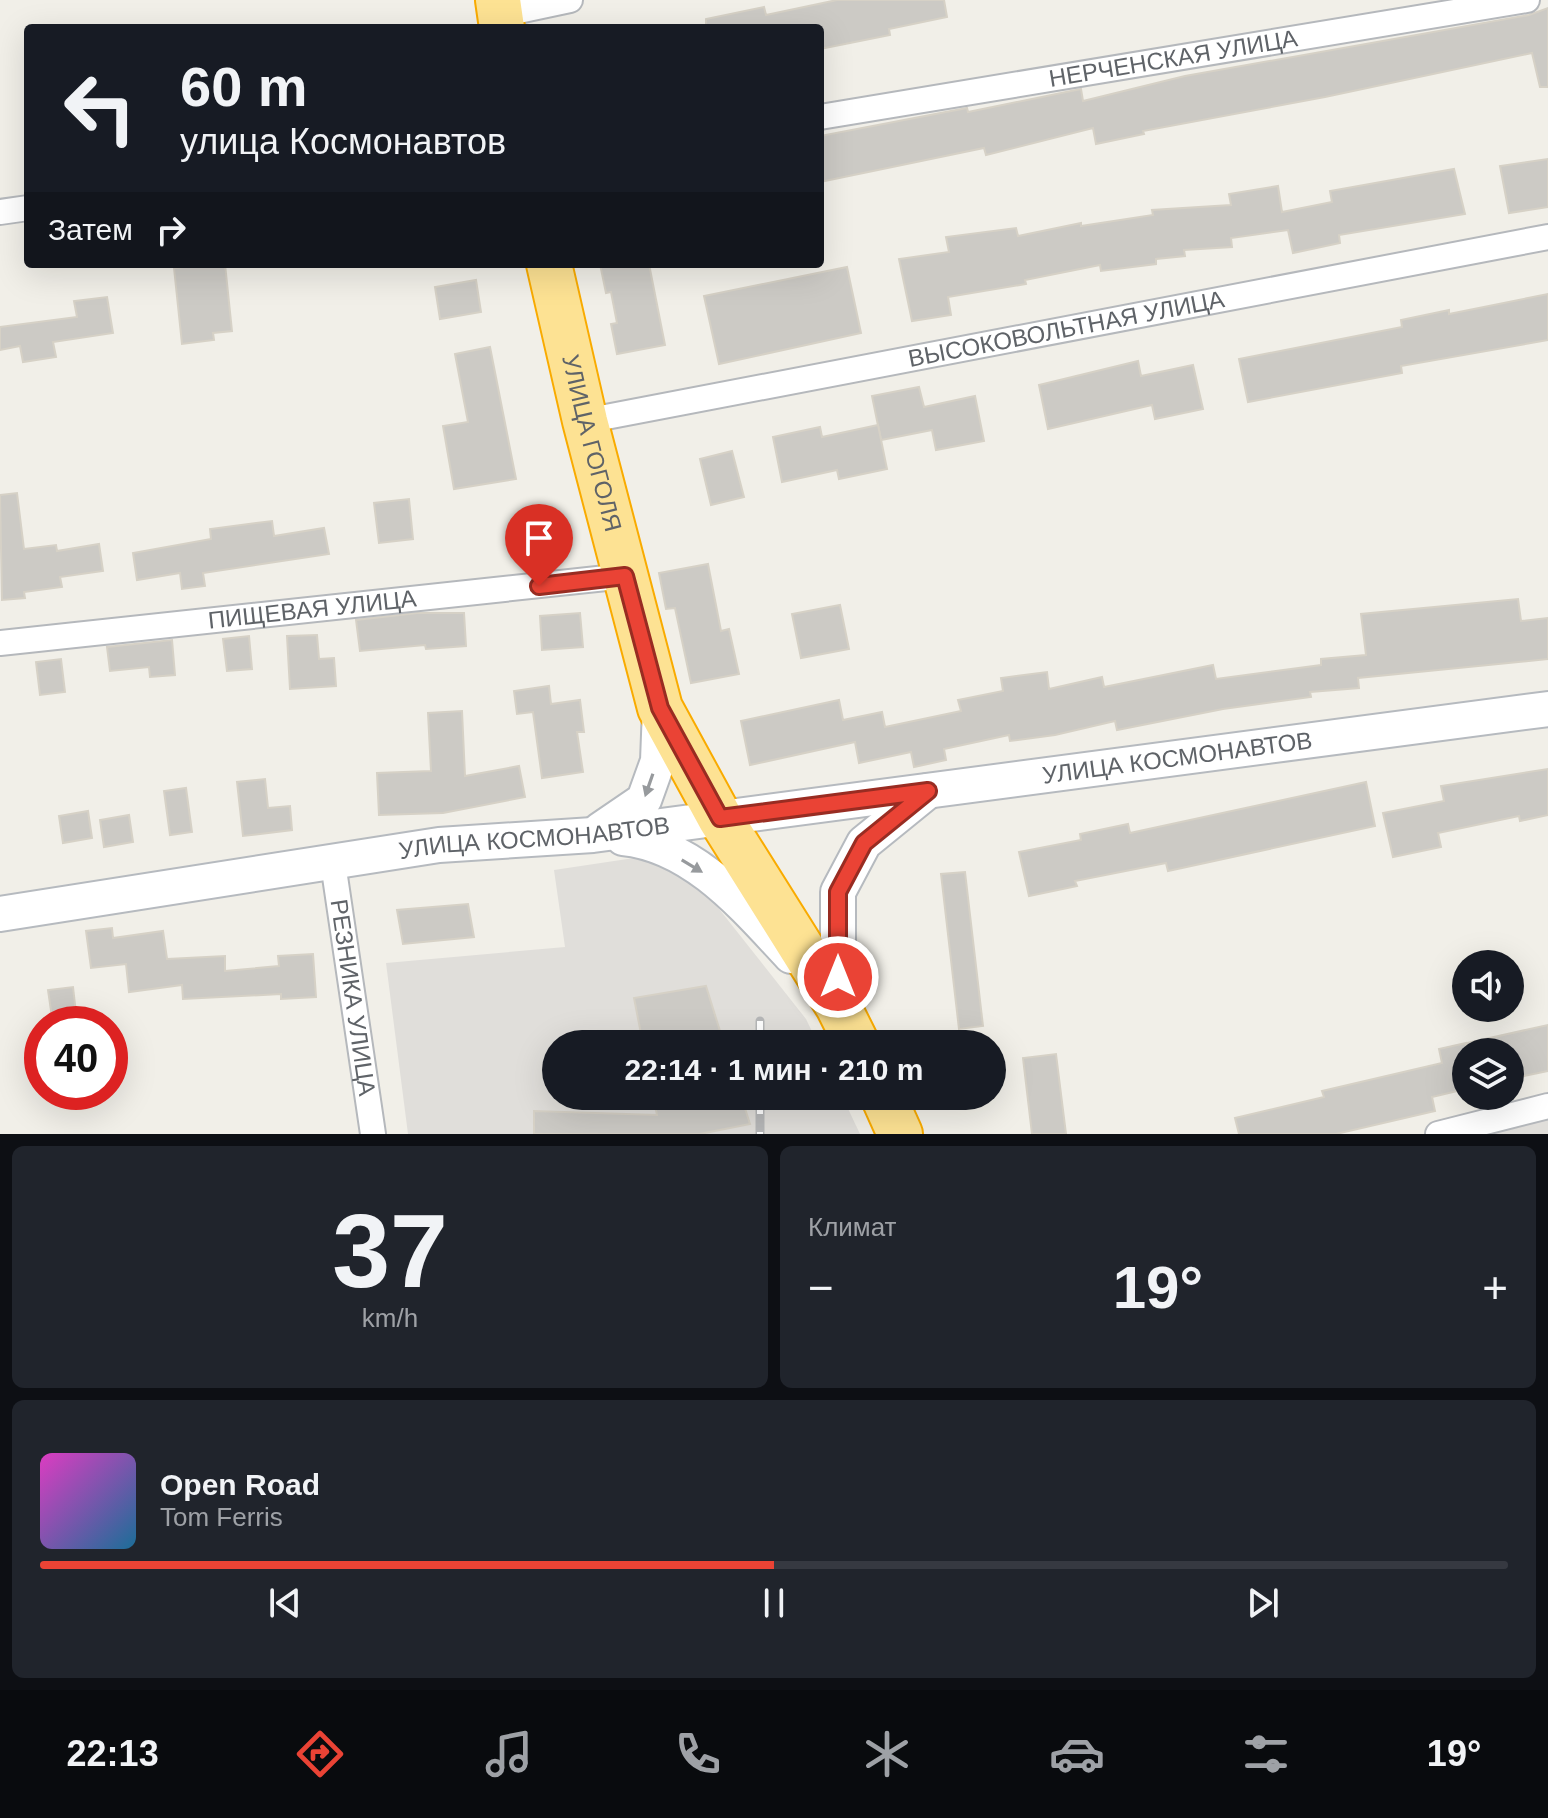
<!DOCTYPE html>
<html lang="ru">
<head>
<meta charset="utf-8">
<style>
  :root { --surface:#171b24; --page:#20242c; --text:#f1f3f6; --muted:#9ea1a6; --line:#363941; --accent:#ea4335 }
  body { margin:0; font-family:Helvetica,sans-serif; background:var(--page); color:var(--text); height:100vh; display:flex; flex-direction:column; font-size:30px; white-space:nowrap }
  * { box-sizing:border-box; margin:0 }
  p { font-size:26px; color:var(--muted) }
  .icon { flex:none; width:44px; height:44px; fill:none; stroke:currentColor; stroke-width:2; stroke-linecap:round; stroke-linejoin:round }
  .map { position:relative; height:1134px; overflow:hidden }
  .sheet { display:flex; flex-direction:column; gap:12px; padding:12px; background:#0d0f14; flex:1 }
  .sheet>* { flex:none }
  .hud { position:absolute; left:24px; top:24px; width:800px; height:244px; border-radius:8px; box-shadow:0 8px 32px #0002; background:#171b24; color:var(--text); overflow:hidden }
  .buttons { position:absolute; left:1452px; top:950px; display:grid; gap:16px }
  .buttons a { display:grid; place-items:center; width:72px; height:72px; border-radius:50%; background:var(--surface); box-shadow:0 8px 32px #0002; font-size:40px }
  .speed { position:absolute; left:24px; top:1006px; display:flex; gap:16px; font-size:40px; font-weight:700; text-align:center }
  .speed>* { display:grid; place-content:center; width:104px; height:104px; border-radius:50%; background:var(--surface); box-shadow:0 8px 32px #0002; line-height:1 }
  .speed .limit { border:12px solid #d22; background:#fff; color:#111 }
  .pin { position:absolute; display:grid; place-items:center; width:68px; height:68px; color:#fff; margin:-82px -34px; border-radius:50% 50% 50% 0; rotate:-45deg; box-shadow:0 0 8px #0007 }
  .pin .icon { rotate:45deg }
  .me { position:absolute; width:88px; margin:-44px; rotate:0deg; stroke-linejoin:round; filter:drop-shadow(0 0 6px #0008) }
  .turn { display:flex; align-items:center; gap:28px; height:168px; padding:0 24px; font-size:36px }
  .turn .icon { width:104px; height:104px; stroke-width:2.5 }
  .turn b { display:block; font-size:56px; line-height:68px }
  .then { display:flex; align-items:center; height:76px; padding:0 24px; background:#0003; gap:16px; font-size:30px }
  .big { font-size:60px; font-weight:800; line-height:1.1 }
  .sheet .widget { flex:1; display:flex; flex-direction:column; justify-content:center; gap:12px; min-width:0; padding:0 28px; border-radius:12px; background:var(--page) }
  .sheet .dial { align-items:center; gap:0 }
  .dial b { font-size:104px; line-height:1 }
  .song { display:flex; align-items:center; gap:24px }
  .cover { width:96px; height:96px; border-radius:12px; background:linear-gradient(135deg,hsl(310 70% 55%),hsl(200 70% 35%)) }
  .played { height:8px; border-radius:4px; background:linear-gradient(90deg,var(--accent) 50%,var(--line) 50%) }
  .keys { display:flex; justify-content:space-around; direction:ltr }
  .heat { display:flex; justify-content:space-between; align-items:center; font-size:44px; direction:ltr }
  .sheet .tiles { flex:1; display:grid; gap:12px; grid-template-columns:1fr 1fr }
  .widget:last-child { grid-column:span 2 }
  .trip { position:absolute; left:542px; top:1030px; width:464px; height:80px; border-radius:40px; background:var(--surface); box-shadow:0 8px 32px #0002; font-weight:800; line-height:80px; text-align:center }
  .menu { display:flex; height:128px; justify-content:space-around; align-items:center; background:#090b0e; color:var(--muted) }
  .menu .icon { width:56px; height:56px }
  .menu .active { color:var(--accent) }
  .menu b { font-size:36px; color:var(--text) }
  .map>svg:first-child { display:block }
</style>
</head>
<body>
<div class="map">
<svg width="1548" height="1134" viewBox="0 0 1548 1134">
  <rect width="100%" height="100%" fill="#f1efe8"/>
  <g fill="#e0deda">
    <polygon points="674,852 806,1019 818,1044 556,1044 556,1096 842,1096 860,1134 408,1134 386,963 565,947 554,870"/>
    <polygon points="1548,1115 1548,1134 1467,1134"/>
  </g>
  <g fill="#cccac5" stroke="#d6d1c6" stroke-width="2">
    <polygon points="837,0 944,0 947,17 889,29 890,35 820,49 820,28 706,28 706,19 764,7 766,15"/>
    <polygon points="1548,8 1548,87 1540,87 1532,53 1325,97 1143,131 1144,134 1096,144 1093,128 986,155 984,148 820,182 820,136 967,108 968,112 1081,89 1083,101 1185,76 1529,15"/>
    <polygon points="1548,159 1548,207 1509,213 1500,166"/>
    <polygon points="1454,169 1465,214 1339,235 1340,243 1293,253 1288,230 1231,238 1232,247 1184,250 1185,256 1156,259 1156,264 1101,271 1100,265 1025,280 1026,284 948,297 951,315 912,321 899,259 949,252 946,237 1016,228 1018,236 1081,223 1081,226 1153,215 1152,210 1231,205 1229,194 1278,186 1282,212 1332,202 1330,191"/>
    <polygon points="211,264 225,264 232,331 213,333 214,340 182,344 174,268"/>
    <polygon points="600,264 649,264 665,345 617,354 611,324 617,323 611,292 606,293"/>
    <polygon points="847,267 861,333 719,364 704,296"/>
    <polygon points="476,280 481,312 440,319 435,287"/>
    <polygon points="1548,294 1548,340 1401,366 1402,373 1248,402 1239,359 1402,327 1401,320 1449,310 1449,314"/>
    <polygon points="107,297 113,333 53,342 56,357 23,362 20,346 0,350 0,327 77,317 74,301"/>
    <polygon points="490,347 516,479 454,489 443,426 468,422 455,354"/>
    <polygon points="1138,361 1141,376 1193,365 1203,409 1155,419 1152,405 1048,429 1039,385"/>
    <polygon points="919,387 924,407 975,396 984,441 936,450 932,430 881,440 872,396"/>
    <polygon points="878,425 887,469 839,479 837,470 782,482 773,437 820,427 822,437"/>
    <polygon points="732,451 744,497 711,505 700,459"/>
    <polygon points="17,493 24,549 56,545 57,551 99,544 103,571 60,577 62,587 24,592 25,598 2,600 0,495"/>
    <polygon points="409,499 413,539 379,543 374,503"/>
    <polygon points="272,521 274,536 324,528 329,554 203,573 205,586 182,589 180,573 137,580 133,553 211,539 210,529"/>
    <polygon points="708,564 721,631 729,629 739,674 691,683 675,608 666,609 659,573"/>
    <polygon points="1518,599 1521,621 1548,618 1548,659 1358,678 1359,688 1310,692 1311,697 1223,709 1117,730 1115,721 1055,735 1010,741 1009,735 944,749 946,760 914,767 911,752 859,763 855,742 750,765 741,721 839,700 843,720 882,712 885,727 961,711 958,700 1003,691 1001,678 1047,672 1049,689 1102,677 1104,687 1213,665 1216,679 1321,665 1321,659 1366,655 1361,614"/>
    <polygon points="840,605 849,649 801,658 792,614"/>
    <polygon points="417,613 464,613 466,646 426,649 425,645 360,651 356,620"/>
    <polygon points="580,613 583,647 542,650 540,616"/>
    <polygon points="317,635 319,659 334,658 336,686 290,689 287,636"/>
    <polygon points="249,636 252,669 227,671 223,639"/>
    <polygon points="172,640 175,675 150,677 149,667 110,671 107,647"/>
    <polygon points="61,659 65,692 40,695 36,662"/>
    <polygon points="549,686 551,704 580,700 584,732 577,732 583,772 542,778 533,712 517,714 514,691"/>
    <polygon points="462,711 465,776 519,766 525,797 443,813 379,815 377,773 431,771 428,713"/>
    <polygon points="1548,769 1548,815 1520,821 1519,816 1438,833 1441,847 1393,857 1383,813 1444,801 1441,786"/>
    <polygon points="265,779 268,808 290,806 292,830 243,836 237,782"/>
    <polygon points="1366,782 1375,826 1168,871 1166,863 1075,881 1077,886 1029,896 1019,852 1081,840 1080,834 1128,824 1130,833"/>
    <polygon points="186,788 192,832 170,835 164,791"/>
    <polygon points="88,811 92,838 63,843 59,816"/>
    <polygon points="129,815 133,842 104,847 100,820"/>
    <polygon points="965,872 983,1026 959,1029 941,874"/>
    <polygon points="468,904 474,937 403,944 397,910"/>
    <polygon points="112,928 113,938 163,931 167,959 225,956 225,971 279,966 278,956 313,954 316,997 281,999 281,994 183,999 182,985 129,992 126,964 91,968 86,931"/>
    <polygon points="706,986 724,1044 643,1044 634,998"/>
    <polygon points="73,987 77,1022 53,1024 48,990"/>
    <polygon points="1548,1025 1548,1071 1510,1079 1510,1052 1468,1052 1467,1043"/>
    <polygon points="1466,1043 1466,1089 1432,1097 1435,1111 1336,1134 1239,1134 1235,1118 1324,1097 1322,1091 1442,1063 1439,1049"/>
    <polygon points="1056,1054 1066,1134 1032,1134 1023,1058"/>
    <polygon points="653,1096 741,1096 750,1124 700,1134 534,1134 534,1111 657,1115"/>
  </g>
  <g fill="none" stroke-linecap="round" stroke-linejoin="round">
    <defs>
      <g id="street">
        <polyline points="500,15 570,0"/>
        <path id="s1" d="M820,117L1527,0"/>
        <polyline points="0,212 28,208"/>
        <path id="s2" d="M585,421L1548,237"/>
        <path id="s3" d="M0,643L625,576"/>
        <path id="s4" d="M333,863L373,1134"/>
        <polyline points="1438,1134 1548,1106"/>
      </g>
      <g id="secondary">
        <polyline points="600,830 644,800 658,761 660,708"/>
        <path d="M623,838C694,845 745,907 791,956"/>
        <path id="s5" d="M0,914L439,845L593,835L1548,709"/>
        <polyline points="838,1006 838,892 864,843 928,791"/>
      </g>
      <g id="highway">
        <polyline points="498,0 502,28"/>
        <path id="s6" d="M549,264L585,421L660,708L720,818L838,1006L857,1044"/>
        <polyline points="883,1096 900,1134"/>
      </g>
    </defs>
    <use href="#street" stroke="#b5b8bc" stroke-width="28"/>
    <use href="#secondary" stroke="#b6babf" stroke-width="38"/>
    <use href="#highway" stroke="#f9ab00" stroke-width="48"/>
    <use href="#street" stroke="#fff" stroke-width="24"/>
    <use href="#secondary" stroke="#fff" stroke-width="34"/>
    <use href="#highway" stroke="#fde293" stroke-width="44"/>
    <defs>
      <g id="rail">
        <polyline points="760,1021 760,1044"/>
        <polyline points="760,1096 760,1134"/>
      </g>
    </defs>
    <use href="#rail" stroke="#b6b7b8" stroke-width="9"/>
    <use href="#rail" stroke="#fff" stroke-width="6" stroke-dasharray="18" stroke-linecap="butt"/>
  </g>
  <defs><path id="oneway-solid" d="M-6-.8H1V-3.2L6.5 0L1 3.2V.8H-6Z" transform="scale(2)"/></defs>
  <g fill="#979a9d">
    <use href="#oneway-solid" transform="translate(649 785) rotate(109)"/>
    <use href="#oneway-solid" transform="translate(692 866) rotate(31)"/>
  </g>
  <g fill="none" stroke-linecap="round" stroke-linejoin="round">
    <defs>
      <polyline id="route" points="539,586 625,576 660,708 720,818 928,791 864,843 838,892 838,977"/>
    </defs>
    <use href="#route" stroke="#982c22" stroke-width="20"/>
    <use href="#route" stroke="#ea4335" stroke-width="14"/>
  </g>
  <g text-anchor="middle" stroke-width="8" stroke-linejoin="round" paint-order="stroke">
    <g font-size="24" fill="#5f6368" stroke="#fff">
      <text dy="8" stroke="none"><textPath href="#s1" startOffset="358">НЕРЧЕНСКАЯ УЛИЦА</textPath></text>
      <text dy="8" stroke="none"><textPath href="#s2" startOffset="490">ВЫСОКОВОЛЬТНАЯ УЛИЦА</textPath></text>
      <text dy="8" stroke="none"><textPath href="#s6" startOffset="184">УЛИЦА ГОГОЛЯ</textPath></text>
      <text dy="8" stroke="none"><textPath href="#s3" startOffset="314">ПИЩЕВАЯ УЛИЦА</textPath></text>
      <text dy="8" stroke="none"><textPath href="#s5" startOffset="1188">УЛИЦА КОСМОНАВТОВ</textPath></text>
      <text dy="8" stroke="none"><textPath href="#s5" startOffset="540">УЛИЦА КОСМОНАВТОВ</textPath></text>
      <text dy="8" stroke="none"><textPath href="#s4" startOffset="136">РЕЗНИКА УЛИЦА</textPath></text>
    </g>
  </g>
</svg>
<div class="buttons">
<a><svg class="icon" aria-label="sound" viewBox="0 0 24 24"><path d="M4 9h4l5-4v14l-5-4H4zM17 9q2 3 0 6"/></svg></a>
<a><svg class="icon" aria-label="layers" viewBox="0 0 24 24"><path d="M12 4l9 5-9 5-9-5zM3 14l9 5 9-5"/></svg></a>
</div>
<div class="speed"><div class="limit">40</div></div>
<div class="pin" style="left:539px;top:586px;background:#d93025"><svg class="icon" aria-label="arrive" viewBox="0 0 24 24"><path d="M6 21V4h12l-3 4 3 4H6"/></svg></div>
<svg class="me" style="left:838px;top:977px" viewBox="-20 -20 40 40"><circle r="17" fill="#ea4335" stroke="#fff" stroke-width="3"/><path d="M0-11L8 9 0 5-8 9z" fill="#fff"/></svg>
<div class="trip">22:14 · 1 мин · 210 m</div>
<div class="hud">
<div class="turn"><svg class="icon" aria-label="left" viewBox="0 0 24 24"><path d="M17 20v-9H6M10 6l-5 5 5 5"/></svg><div><b>60 m</b>улица Космонавтов</div></div>
<div class="then">Затем<svg class="icon" aria-label="right" viewBox="0 0 24 24"><path d="M7 20v-9h11M14 6l5 5-5 5"/></svg></div>
</div>
</div>
<section class="sheet">
<div class="tiles">
<div class="widget dial"><b>37</b><p>km/h</p></div>
<div class="widget"><p>Климат</p>
<div class="heat"><a>−</a><b class="big">19°</b><a>+</a></div>
</div>
<div class="widget">
<div class="song"><i class="cover"></i><div><b>Open Road</b><p>Tom Ferris</p></div></div>
<div class="played"></div>
<div class="keys"><svg class="icon" aria-label="previous" viewBox="0 0 24 24"><path d="M18 5L8 12l10 7zM5 5v14"/></svg><svg class="icon" aria-label="pause" viewBox="0 0 24 24"><path d="M8 5v14M16 5v14"/></svg><svg class="icon" aria-label="next" viewBox="0 0 24 24"><path d="M6 5l10 7-10 7zM19 5v14"/></svg></div>
</div>
</div>
</section>
<nav class="menu">
<b>22:13</b>
<svg class="icon active" aria-label="directions" viewBox="0 0 24 24"><path d="M12 3l9 9-9 9-9-9zM9 14v-3h6M13 9l2 2-2 2"/></svg>
<svg class="icon" aria-label="music" viewBox="0 0 24 24"><path d="M9 18V5l10-2v13"/><circle cx="6" cy="18" r="3"/><circle cx="16" cy="16" r="3"/></svg>
<svg class="icon" aria-label="phone" viewBox="0 0 24 24"><path d="M5 4h4l2 5-3 2q2 4 5 5l2-3 5 2v4C11 20 4 13 5 4z"/></svg>
<svg class="icon" aria-label="climate" viewBox="0 0 24 24"><path d="M12 3v18M4 7l16 10M4 17L20 7"/></svg>
<svg class="icon" aria-label="car" viewBox="0 0 24 24"><path d="M5 17H2v-5l4-1 3-4h7l3 4 3 1v5h-3M9 17h6M6 11h13"/><circle cx="7" cy="17" r="2"/><circle cx="17" cy="17" r="2"/></svg>
<svg class="icon" aria-label="filters" viewBox="0 0 24 24"><path d="M4 7h16M4 17h16"/><circle cx="9" cy="7" r="2"/><circle cx="15" cy="17" r="2"/></svg>
<b>19°</b>
</nav>
</body>
</html>
